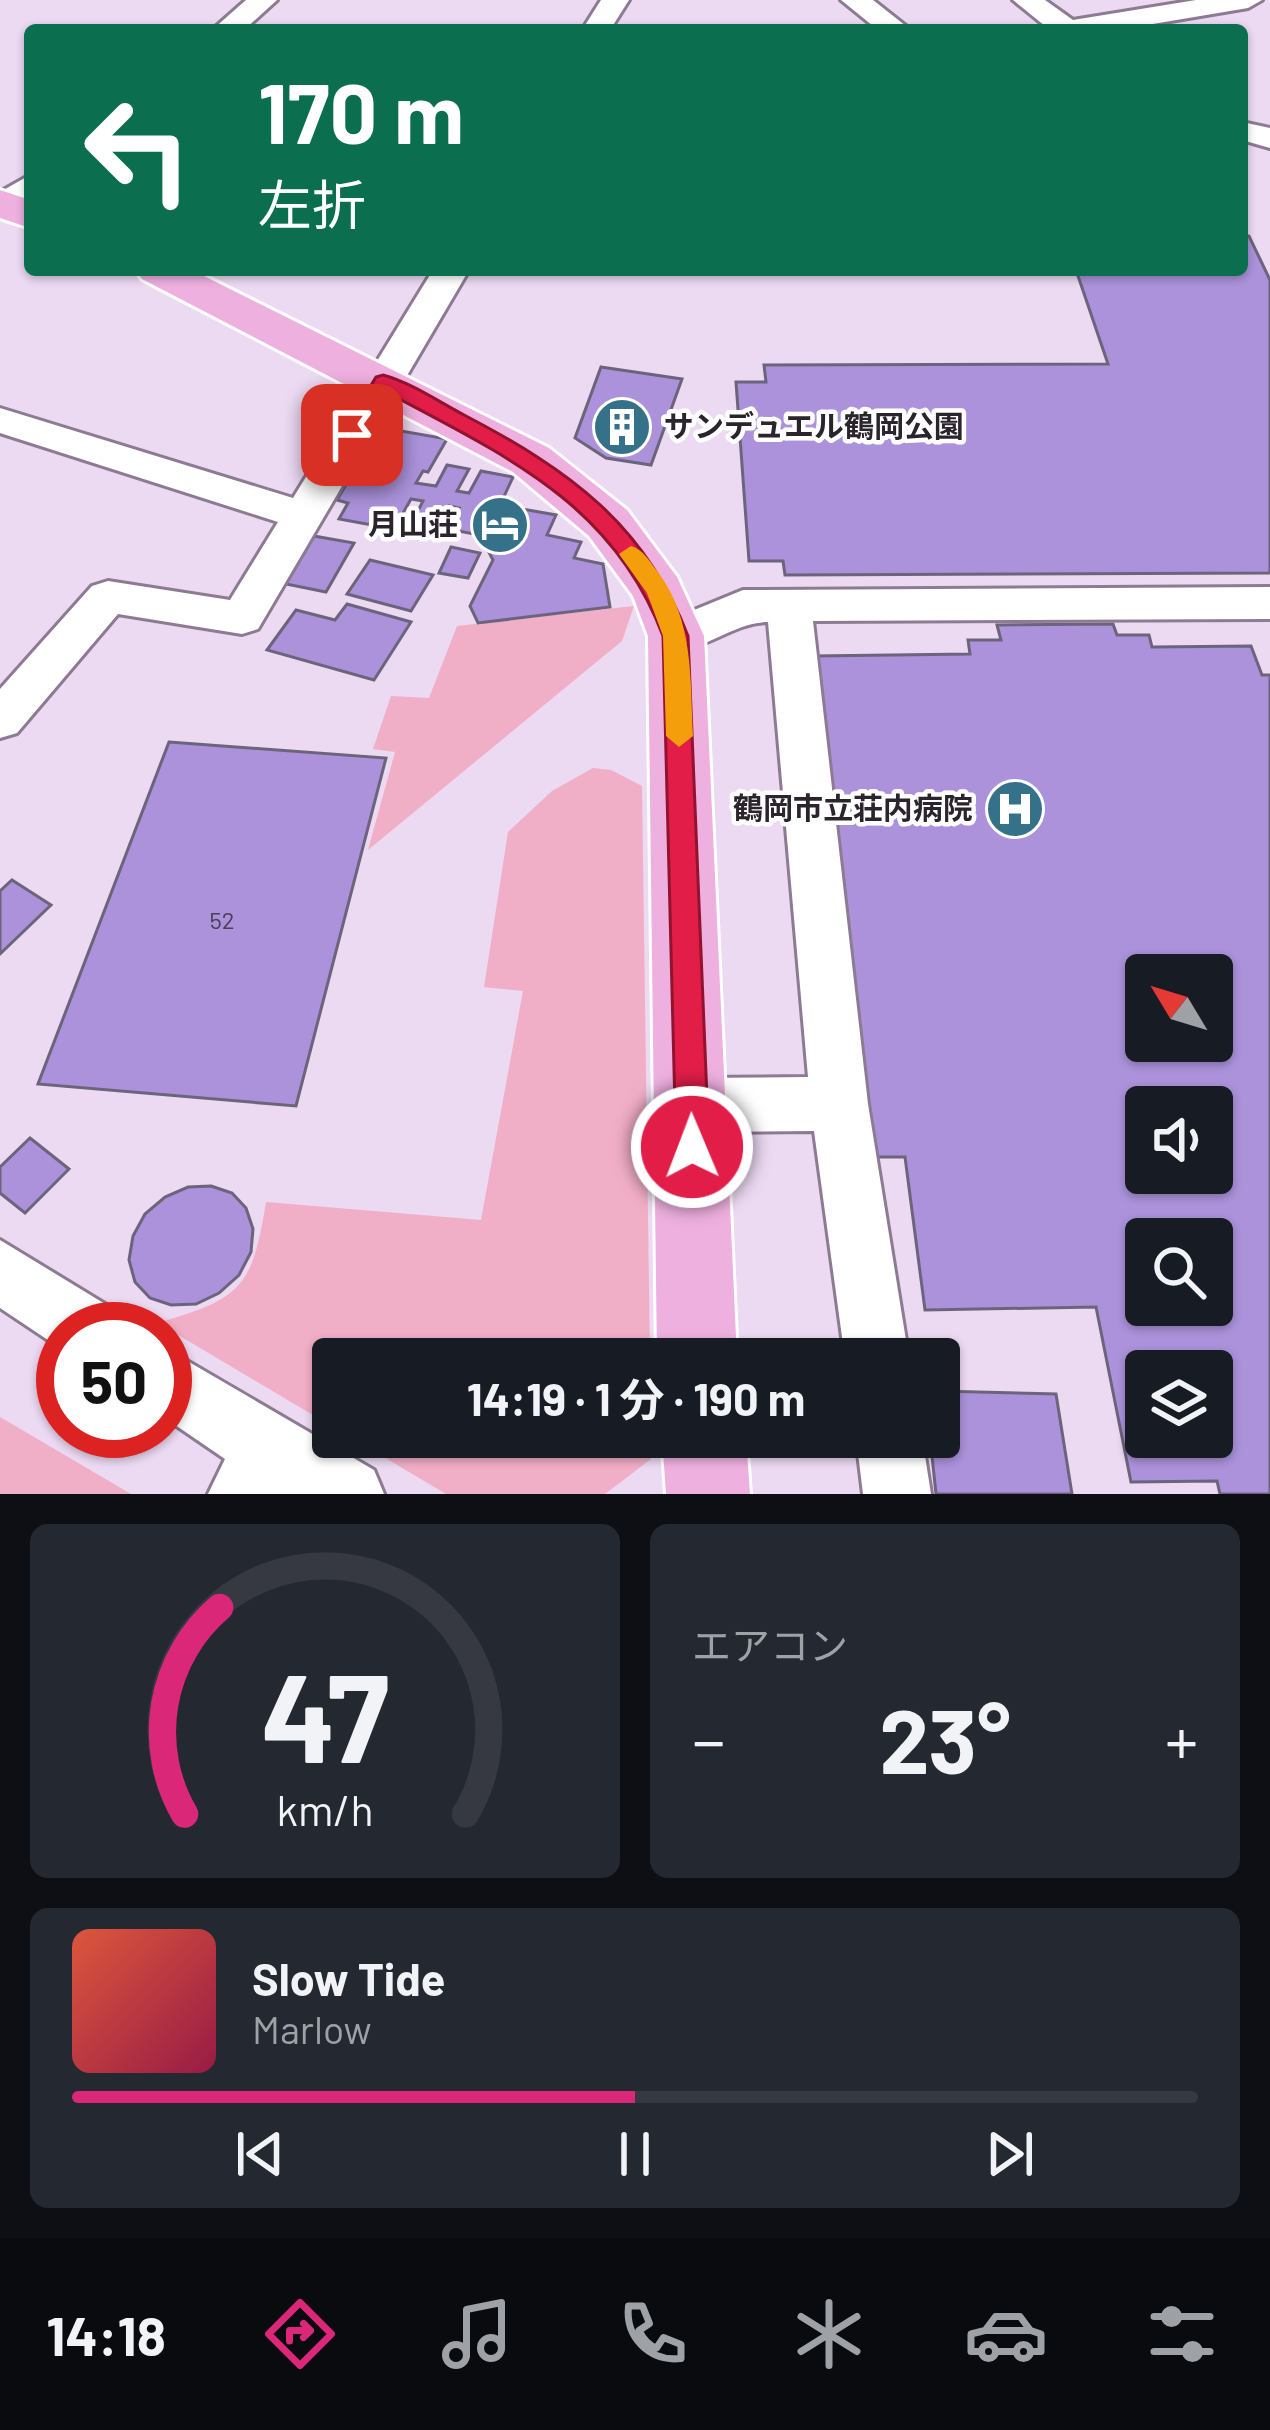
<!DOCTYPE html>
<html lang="ja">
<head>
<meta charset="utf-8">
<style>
  :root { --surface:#171b24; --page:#242831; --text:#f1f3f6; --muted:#9ea1a6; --line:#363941; --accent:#db2777 }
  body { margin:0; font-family:Barlow,"Noto Sans JP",sans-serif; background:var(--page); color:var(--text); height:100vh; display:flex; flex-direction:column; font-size:45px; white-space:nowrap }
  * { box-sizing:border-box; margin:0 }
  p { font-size:39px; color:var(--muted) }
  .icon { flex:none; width:66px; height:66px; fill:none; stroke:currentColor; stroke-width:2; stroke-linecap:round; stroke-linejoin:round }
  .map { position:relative; height:1494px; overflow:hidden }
  .sheet { display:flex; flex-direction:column; gap:30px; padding:30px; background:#0d0f14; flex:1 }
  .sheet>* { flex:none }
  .top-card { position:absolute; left:24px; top:24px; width:1224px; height:252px; border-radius:12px; box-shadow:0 3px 9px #0004; background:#0b6e4f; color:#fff; overflow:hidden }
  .needle { width:78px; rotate:308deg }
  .fabs { position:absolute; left:1125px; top:954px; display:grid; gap:24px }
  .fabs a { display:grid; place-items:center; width:108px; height:108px; border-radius:12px; background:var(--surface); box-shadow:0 3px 9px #0004; font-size:60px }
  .speed { position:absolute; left:36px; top:1302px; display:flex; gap:24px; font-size:60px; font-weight:700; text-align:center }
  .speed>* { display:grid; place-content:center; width:156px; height:156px; border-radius:50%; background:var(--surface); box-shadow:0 3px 9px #0004; line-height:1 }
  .speed .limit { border:18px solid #d22; background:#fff; color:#111 }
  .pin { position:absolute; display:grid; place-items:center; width:102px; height:102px; color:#fff; margin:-51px; border-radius:24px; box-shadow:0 6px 18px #0006 }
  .me { position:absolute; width:132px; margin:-66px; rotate:359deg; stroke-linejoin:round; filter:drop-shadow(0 0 9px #0008) }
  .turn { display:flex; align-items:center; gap:42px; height:252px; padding:0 36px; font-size:54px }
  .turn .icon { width:156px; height:156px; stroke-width:2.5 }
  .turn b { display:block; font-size:84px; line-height:102px }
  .big { font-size:90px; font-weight:700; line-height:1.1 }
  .sheet .tile { flex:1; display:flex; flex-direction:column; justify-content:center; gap:18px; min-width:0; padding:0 42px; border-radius:18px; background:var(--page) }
  .sheet .dial { align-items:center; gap:0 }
  .dial svg { height:312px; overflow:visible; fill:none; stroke:var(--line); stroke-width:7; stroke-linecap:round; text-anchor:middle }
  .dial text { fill:var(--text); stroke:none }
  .song { display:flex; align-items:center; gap:36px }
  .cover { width:144px; height:144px; border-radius:18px; background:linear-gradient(135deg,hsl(10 70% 55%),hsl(340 70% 35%)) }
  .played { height:12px; border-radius:6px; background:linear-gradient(90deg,var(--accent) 50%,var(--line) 50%) }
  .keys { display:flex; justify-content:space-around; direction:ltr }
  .heat { display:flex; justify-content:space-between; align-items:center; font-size:66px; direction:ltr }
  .sheet .tiles { flex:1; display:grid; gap:30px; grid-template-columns:1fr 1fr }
  .tile:last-child { grid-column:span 2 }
  .trip { position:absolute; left:312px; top:1338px; width:648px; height:120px; border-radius:12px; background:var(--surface); box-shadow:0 3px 9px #0004; font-weight:700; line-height:120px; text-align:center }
  .tab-bar { display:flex; height:192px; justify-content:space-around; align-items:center; background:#090b0e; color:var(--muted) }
  .tab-bar .icon { width:84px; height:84px }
  .tab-bar .on { color:var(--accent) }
  .tab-bar b { font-size:54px; color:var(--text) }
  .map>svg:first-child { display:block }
</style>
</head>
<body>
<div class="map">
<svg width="1270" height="1494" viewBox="0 0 1270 1494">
  <rect width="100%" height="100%" fill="#ecd9f2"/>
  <g fill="#f1aec7">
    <polygon points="634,606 622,641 368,850 395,752 373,749 391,696 429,698 457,626"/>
    <path d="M593,768L611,770L642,786L650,1359H333V1427L158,1323C242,1298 252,1288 266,1202L481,1220L523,991L484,987L508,832L552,791Z"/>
    <polygon points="0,1417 131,1494 0,1494"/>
    <polygon points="350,1437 651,1437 651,1459 605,1494 446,1494"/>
  </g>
  <g fill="#ab92da" stroke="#6c647c" stroke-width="3" fill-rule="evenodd">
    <polygon points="1242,235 1249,236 1270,280 1270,573 785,575 783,561 749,561 736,382 766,382 764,365 1108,364 1076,270 1242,270"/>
    <polygon points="601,367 682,379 651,465 606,458 575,438"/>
    <polygon points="373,426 447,439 428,472 423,471 416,483 436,486 447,465 469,469 457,491 469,493 481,471 513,477 500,505 556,515 547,535 581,542 574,558 603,564 610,607 478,623 470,606 493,560 480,535 447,529 459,508 449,506 438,527 412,523 423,501 411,499 394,529 339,519 348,503 337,500 350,478 361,480 374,458 356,455"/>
    <polygon points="314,536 354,543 326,592 286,584"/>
    <polygon points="451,547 480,553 468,578 439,573"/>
    <polygon points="370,560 433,575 411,611 347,594"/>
    <polygon points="347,604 411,622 374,680 267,650 296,610 335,620"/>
    <path d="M1113,624L1117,635H1149L1152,647L1251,646L1262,675H1270V1494H1220L1217,1481L1131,1482L1096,1307L925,1310L905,1157H874L814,656L970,654L968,640H1001L997,625ZM1146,975H1212V1041H1146ZM1146,1107H1212V1173H1146ZM1146,1239H1212V1305H1146ZM1146,1371H1212V1437H1146Z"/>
    <polygon points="169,742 386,758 296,1106 38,1084"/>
    <polygon points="12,880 51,905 0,954 0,891"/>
    <polygon points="30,1138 69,1169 25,1213 0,1193 0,1167"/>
    <polygon points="211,1186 232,1193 246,1208 253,1229 251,1252 239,1275 219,1293 196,1304 171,1305 150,1298 135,1282 129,1260 133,1236 145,1214 165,1197 188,1187"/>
    <polygon points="939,1391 1056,1394 1072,1494 936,1494 930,1437 939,1437"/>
  </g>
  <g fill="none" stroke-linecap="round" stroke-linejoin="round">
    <defs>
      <g id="minor">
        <polygon points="246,0 277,0 244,30 212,30"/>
        <polygon points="601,0 629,0 610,30 582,30"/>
        <polygon points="841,0 873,0 911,30 878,30"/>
        <polygon points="1013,0 1045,0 1073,20 1196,0 1262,0 1248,8 1117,30 1050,30"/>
        <polygon points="1242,122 1270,128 1270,148 1242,140"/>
        <polygon points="30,175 30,201 0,218 0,192"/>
        <polygon points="433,270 469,270 258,629 242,634 118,614 17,733 0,738 0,689 92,586 108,581 230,600 278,522 0,433 0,408 293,498"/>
        <path d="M1270,587V619L813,621L868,1104L909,1359H845L814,1131L692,1132L672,1124L663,1105L672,1086L692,1078L808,1077L768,622C730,622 697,659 660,648L653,636L660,624L743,590Z"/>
        <polygon points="0,1240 110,1307 120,1329 63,1329 63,1350 0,1308"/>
        <polygon points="165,1348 374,1470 384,1494 208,1494 225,1459 165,1418"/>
        <polygon points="856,1437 922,1437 931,1494 863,1494"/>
      </g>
      <g id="major">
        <polygon points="0,190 30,200 30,228 0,218"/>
        <polygon points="136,270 192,270 549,448 627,510 677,577 704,636 737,1359 657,1359 648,636 633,596 589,536 513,472 142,279"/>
        <polygon points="662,1437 746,1437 750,1494 666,1494"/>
      </g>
    </defs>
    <use href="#minor" stroke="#8c7b92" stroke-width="6"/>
    <use href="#major" stroke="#fff" stroke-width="6"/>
    <use href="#minor" fill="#fff" fill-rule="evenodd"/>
    <use href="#major" fill="#eeb0df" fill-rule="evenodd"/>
  </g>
  <path fill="#e11d48" stroke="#92132f" stroke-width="3" d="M383,375C412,383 439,402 466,416C569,470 645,524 688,636L709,1147L704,1158L692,1162L681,1158L676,1147L663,636C614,504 504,455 388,393L360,440H344L341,435L376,377Z"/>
  <path fill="#f59e0b" d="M631,546C644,550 649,561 658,572C694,621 690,678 693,736L679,747L666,736L663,636L647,593L619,554Z"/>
  <defs>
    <symbol id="building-disc" viewBox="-11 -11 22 22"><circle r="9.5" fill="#357188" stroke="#fff"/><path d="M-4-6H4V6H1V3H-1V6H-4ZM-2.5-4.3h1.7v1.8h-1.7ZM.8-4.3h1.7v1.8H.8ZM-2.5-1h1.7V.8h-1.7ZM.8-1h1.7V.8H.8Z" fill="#fff"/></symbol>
    <symbol id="hotel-disc" viewBox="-11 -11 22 22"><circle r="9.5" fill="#357188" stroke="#fff"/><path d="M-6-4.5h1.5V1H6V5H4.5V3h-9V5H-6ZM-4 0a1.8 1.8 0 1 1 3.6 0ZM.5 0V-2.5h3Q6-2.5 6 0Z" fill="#fff"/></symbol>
    <symbol id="hospital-disc" viewBox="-11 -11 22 22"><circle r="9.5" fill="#357188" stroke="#fff"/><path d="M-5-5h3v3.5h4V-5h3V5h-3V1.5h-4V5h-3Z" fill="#fff"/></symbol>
  </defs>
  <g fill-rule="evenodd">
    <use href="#building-disc" x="589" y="394" width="66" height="66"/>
    <use href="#hotel-disc" x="467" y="492" width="66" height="66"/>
    <use href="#hospital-disc" x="982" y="776" width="66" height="66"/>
  </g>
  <g text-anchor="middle" stroke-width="9" stroke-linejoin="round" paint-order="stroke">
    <g font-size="24" fill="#4b4058">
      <text x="222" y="929">52</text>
    </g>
    <g font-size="30" font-weight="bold" fill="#2b242d" stroke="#fff" text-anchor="end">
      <text x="664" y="437" text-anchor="start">サンデュエル鶴岡公園</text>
      <text x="458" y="535">月山荘</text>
      <text x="973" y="819">鶴岡市立荘内病院</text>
    </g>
  </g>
</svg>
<div class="fabs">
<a><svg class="needle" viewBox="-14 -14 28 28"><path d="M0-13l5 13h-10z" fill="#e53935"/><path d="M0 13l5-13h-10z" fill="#9ea1a6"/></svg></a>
<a><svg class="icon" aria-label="sound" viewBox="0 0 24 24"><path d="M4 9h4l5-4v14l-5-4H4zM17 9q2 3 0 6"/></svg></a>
<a><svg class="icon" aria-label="search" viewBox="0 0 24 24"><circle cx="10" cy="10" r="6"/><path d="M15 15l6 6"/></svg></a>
<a><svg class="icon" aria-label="layers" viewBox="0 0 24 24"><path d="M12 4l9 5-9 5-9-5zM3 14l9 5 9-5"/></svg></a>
</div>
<div class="speed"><div class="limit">50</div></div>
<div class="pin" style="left:352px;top:435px;background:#d93025"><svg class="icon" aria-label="arrive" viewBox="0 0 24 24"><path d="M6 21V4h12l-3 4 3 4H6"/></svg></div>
<svg class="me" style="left:692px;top:1147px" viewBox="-20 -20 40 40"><circle r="17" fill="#e11d48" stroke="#fff" stroke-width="3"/><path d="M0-11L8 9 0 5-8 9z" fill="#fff"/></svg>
<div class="trip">14:19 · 1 分 · 190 m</div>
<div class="top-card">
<div class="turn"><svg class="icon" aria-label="left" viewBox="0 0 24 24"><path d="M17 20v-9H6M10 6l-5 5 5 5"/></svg><div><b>170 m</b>左折</div></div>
</div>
</div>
<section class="sheet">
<div class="tiles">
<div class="tile dial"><svg viewBox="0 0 100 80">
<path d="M14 69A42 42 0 1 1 86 69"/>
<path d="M14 69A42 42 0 0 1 23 16" stroke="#db2777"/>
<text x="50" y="56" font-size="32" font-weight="700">47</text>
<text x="50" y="72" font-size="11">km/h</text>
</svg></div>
<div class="tile"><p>エアコン</p>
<div class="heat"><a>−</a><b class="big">23°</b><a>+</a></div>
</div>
<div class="tile">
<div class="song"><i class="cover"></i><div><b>Slow Tide</b><p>Marlow</p></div></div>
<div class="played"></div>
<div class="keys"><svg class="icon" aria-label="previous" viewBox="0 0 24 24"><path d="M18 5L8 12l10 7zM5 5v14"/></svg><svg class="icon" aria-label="pause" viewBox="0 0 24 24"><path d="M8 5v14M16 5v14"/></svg><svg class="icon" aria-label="next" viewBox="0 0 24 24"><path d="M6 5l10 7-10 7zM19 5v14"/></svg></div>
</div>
</div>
</section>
<nav class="tab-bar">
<b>14:18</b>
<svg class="icon on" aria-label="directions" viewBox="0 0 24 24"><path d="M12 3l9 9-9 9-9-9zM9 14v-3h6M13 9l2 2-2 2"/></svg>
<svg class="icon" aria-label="music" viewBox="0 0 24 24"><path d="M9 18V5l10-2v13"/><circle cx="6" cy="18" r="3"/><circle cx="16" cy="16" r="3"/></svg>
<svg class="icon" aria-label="phone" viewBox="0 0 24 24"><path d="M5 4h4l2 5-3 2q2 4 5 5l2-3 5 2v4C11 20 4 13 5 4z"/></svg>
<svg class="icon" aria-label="climate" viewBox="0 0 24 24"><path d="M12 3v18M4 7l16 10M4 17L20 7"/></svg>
<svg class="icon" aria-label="car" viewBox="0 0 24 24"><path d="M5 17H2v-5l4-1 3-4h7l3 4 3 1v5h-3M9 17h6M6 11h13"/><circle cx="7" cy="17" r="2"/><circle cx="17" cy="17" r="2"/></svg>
<svg class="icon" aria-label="filters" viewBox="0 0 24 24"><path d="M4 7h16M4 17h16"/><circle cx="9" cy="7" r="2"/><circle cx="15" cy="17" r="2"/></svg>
</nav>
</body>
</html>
